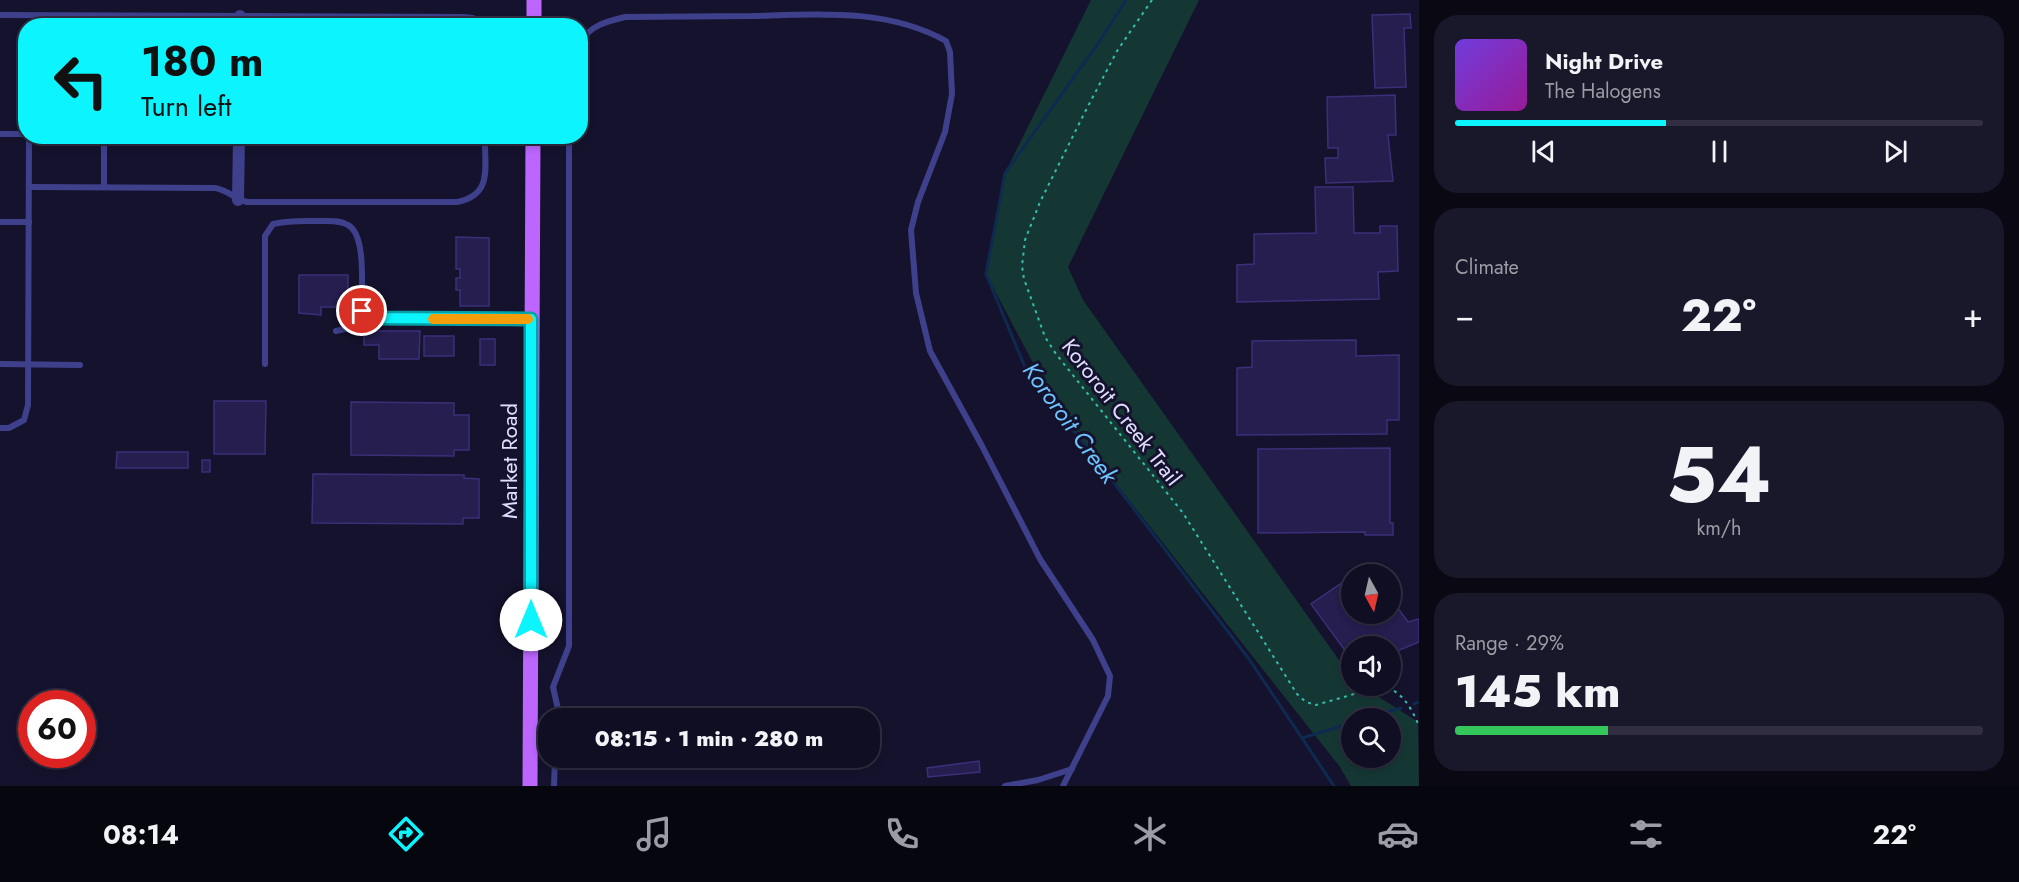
<!DOCTYPE html>
<html lang="en">
<head>
<meta charset="utf-8">
<style>
  :root { --surface:#100e22; --page:#19172a; --text:#f1f3f6; --muted:#9c9ca5; --line:#302e40; --accent:#0cf4fd }
  body { margin:0; font-family:Jost,sans-serif; background:var(--page); color:var(--text); height:100vh; display:flex; flex-direction:column; font-size:22px; white-space:nowrap }
  * { box-sizing:border-box; margin:0 }
  p { font-size:20px; color:var(--muted) }
  .icon { flex:none; width:33px; height:33px; fill:none; stroke:currentColor; stroke-width:2; stroke-linecap:round; stroke-linejoin:round }
  .map { position:relative; flex:1; overflow:hidden }
  .details { display:flex; flex-direction:column; gap:15px; padding:15px; background:#090813; width:600px }
  .details>* { flex:none }
  .banner { position:absolute; left:18px; top:18px; width:570px; height:126px; border-radius:24px; box-shadow:0 3px 9px #0003,0 0 0 2px var(--line); background:#0cf4fd; color:#111; overflow:hidden }
  .needle { width:39px; rotate:172deg }
  .buttons { position:absolute; left:1341px; top:564px; display:grid; gap:12px }
  .buttons a { display:grid; place-items:center; width:60px; height:60px; border-radius:50%; background:var(--surface); box-shadow:0 3px 9px #0003,0 0 0 2px var(--line); font-size:30px }
  .speed { position:absolute; left:18px; top:690px; display:flex; gap:12px; font-size:30px; font-weight:700; text-align:center }
  .speed>* { display:grid; place-content:center; width:78px; height:78px; border-radius:50%; background:var(--surface); box-shadow:0 3px 9px #0003,0 0 0 2px var(--line); line-height:1 }
  .speed .limit { border:9px solid #d22; background:#fff; color:#111 }
  .pin { position:absolute; display:grid; place-items:center; width:51px; height:51px; color:#fff; margin:-26px; border:3px solid #fff; border-radius:50%; box-shadow:0 2px 6px #0007 }
  .me { position:absolute; width:66px; margin:-33px; rotate:0deg; stroke-linejoin:round; filter:drop-shadow(0 0 4px #0008) }
  .turn { display:flex; align-items:center; gap:21px; height:126px; padding:0 24px; font-size:27px }
  .turn .icon { width:78px; height:78px; stroke-width:2.5 }
  .turn b { display:block; font-size:42px; line-height:51px }
  .big { font-size:45px; font-weight:800; line-height:1.1 }
  .details .widget { flex:1; display:flex; flex-direction:column; justify-content:center; gap:9px; min-width:0; padding:0 21px; border-radius:24px; background:var(--page) }
  .details .dial { align-items:center; gap:0 }
  .dial b { font-size:78px; line-height:1 }
  .song { display:flex; align-items:center; gap:18px }
  .cover { width:72px; height:72px; border-radius:9px; background:linear-gradient(135deg,hsl(260 70% 55%),hsl(300 70% 35%)) }
  .played { height:6px; border-radius:3px; background:linear-gradient(90deg,var(--accent) 40%,var(--line) 40%) }
  .keys { display:flex; justify-content:space-around; direction:ltr }
  .heat { display:flex; justify-content:space-between; align-items:center; font-size:33px; direction:ltr }
  .charge { height:9px; border-radius:4px; background:linear-gradient(90deg,#34c759 29%,var(--line) 0) }
  .trip { position:absolute; left:538px; top:708px; width:342px; height:60px; border-radius:24px; background:var(--surface); box-shadow:0 3px 9px #0003,0 0 0 2px var(--line); font-weight:800; line-height:60px; text-align:center }
  .menu { display:flex; height:96px; justify-content:space-around; align-items:center; background:#06060e; color:var(--muted) }
  .menu .icon { width:42px; height:42px }
  .menu .selected { color:var(--accent) }
  .menu b { font-size:27px; color:var(--text) }
  main { display:flex; flex:1; min-height:0 }
  .map>svg:first-child { display:block }
</style>
</head>
<body>
<main>
<div class="map">
<svg width="1419" height="786" viewBox="0 0 1419 786">
  <rect width="100%" height="100%" fill="#15122d"/>
  <path fill="#153734" fill-rule="evenodd" d="M1091,0H1199L1068,267L1083,300L1351,677L1352,686H1362L1418,722L1419,786H1351L1340,767L1058,410L986,274L1005,173ZM1352,718H1390V758H1352Z"/>
  <g fill="none" stroke-linecap="round" stroke-linejoin="round">
    <g stroke="#0e2a50" stroke-width="3">
      <polyline points="1126,0 1097,45 1005,173 986,274 1025,367 1249,659 1334,786"/>
      <polyline points="1414,704 1419,702"/>
      <polyline points="1366,718 1401,708"/>
      <polyline points="1302,738 1352,723"/>
    </g>
  </g>
  <g fill="#251e4e" stroke="#3a307a" stroke-width="1.5">
    <polygon points="1410,14 1411,28 1404,28 1406,87 1375,88 1372,15"/>
    <polygon points="1395,95 1396,135 1388,135 1393,181 1326,183 1325,158 1338,158 1338,148 1328,148 1327,97"/>
    <polygon points="1315,187 1353,187 1354,233 1380,233 1380,226 1397,226 1398,271 1378,272 1379,299 1237,302 1237,265 1254,264 1254,234 1316,233"/>
    <polygon points="456,237 489,238 489,306 460,306 460,290 456,290 456,278 460,278 460,269 456,269"/>
    <polygon points="299,275 348,275 348,307 321,307 321,315 299,313"/>
    <polygon points="364,331 420,331 419,359 379,359 379,345 364,345"/>
    <rect x="424" y="336" width="30" height="20"/>
    <rect x="480" y="339" width="15" height="26"/>
    <polygon points="1356,340 1356,356 1399,355 1399,420 1387,420 1387,434 1237,435 1237,368 1252,367 1252,341"/>
    <polygon points="214,401 266,401 265,454 214,454"/>
    <polygon points="351,402 454,403 454,415 469,415 469,450 454,450 454,456 351,455"/>
    <polygon points="1390,448 1390,523 1393,523 1393,535 1365,535 1365,532 1258,533 1258,449"/>
    <polygon points="117,452 188,452 188,468 116,468"/>
    <rect x="202" y="460" width="8" height="12"/>
    <polygon points="313,474 464,475 464,478 479,479 479,518 463,518 463,524 312,523"/>
    <polygon points="1352,576 1352,614 1390,614 1390,597 1408,622 1419,619 1419,642 1390,654 1390,646 1352,646 1352,660 1311,604"/>
    <polygon points="979,761 980,772 928,777 927,768"/>
  </g>
  <g fill="none" stroke-linecap="round" stroke-linejoin="round">
    <path stroke="#32bfae" stroke-width="2" stroke-dasharray="3 4.5" stroke-linecap="butt" d="M1152,0L1117,51L1086,110L1040,202L1025,240L1022,266L1024,279L1045,337L1056,354L1183,513L1297,694L1306,702L1316,705L1382,686C1402,691 1411,707 1419,726"/>
    <g stroke="#3e408c" stroke-width="6">
      <polyline points="0,15 464,17 473,18 480,26"/>
      <polyline points="104,26 104,16"/>
      <path d="M580,42C592,25 605,22 625,17C668,17 710,16 753,16C818,14 887,8 946,41L950,52L952,94L945,132L918,202L911,230L916,293L930,351L982,446L1040,559L1093,640L1110,676L1108,696L1063,786"/>
      <polyline points="0,134 26,134"/>
      <polyline points="104,136 104,187"/>
      <path d="M29,187L215,188C228,190 235,199 247,202H457C494,195 484,166 485,136"/>
      <polyline points="0,222 29,222"/>
      <polyline points="336,331 349,328 366,316"/>
      <polyline points="0,364 80,365"/>
      <path d="M265,364V236L273,224C289,220 304,221 320,221C329,221 340,220 348,225C367,235 361,291 362,311L371,318L531,319"/>
      <polyline points="0,428 9,428 24,420 28,405 29,136"/>
      <polyline points="560,718 553,687 569,646 569,136"/>
      <polyline points="554,786 555,758"/>
      <polyline points="1005,786 1038,780 1072,769"/>
    </g>
    <g stroke="#3e408c" stroke-width="12">
      <polyline points="240,26 240,16"/>
      <polyline points="238,200 239,136"/>
    </g>
    <g stroke="#bc66fe" stroke-width="15">
      <polyline points="534,26 534,0"/>
      <polyline points="530,786 533,136"/>
    </g>
  </g>
  <g fill="none" stroke-linecap="round" stroke-linejoin="round">
    <defs>
      <polyline id="route" points="362,311 371,318 531,319 531,620"/>
    </defs>
    <use href="#route" stroke="#089fa4" stroke-width="15"/>
    <use href="#route" stroke="#0cf4fd" stroke-width="10"/>
    <polyline stroke="#f59e0b" stroke-width="10" points="433,319 528,319"/>
  </g>
  <g text-anchor="middle" stroke-width="6" stroke-linejoin="round" paint-order="stroke">
    <g font-size="22" fill="#e0deff" stroke="#15122d">
      <text transform="translate(1122 412) rotate(52)" y="8">Kororoit Creek Trail</text>
      <text transform="translate(509 461) rotate(-90)" y="8">Market Road</text>
    </g>
    <g font-size="24" font-style="italic" fill="#6dc4fe" stroke="#15122d">
      <text transform="translate(1070 423) rotate(54)" y="8">Kororoit Creek</text>
    </g>
  </g>
</svg>
<div class="buttons">
<a><svg class="needle" viewBox="-14 -14 28 28"><path d="M0-13l5 13h-10z" fill="#e53935"/><path d="M0 13l5-13h-10z" fill="#9c9ca5"/></svg></a>
<a><svg class="icon" aria-label="sound" viewBox="0 0 24 24"><path d="M4 9h4l5-4v14l-5-4H4zM17 9q2 3 0 6"/></svg></a>
<a><svg class="icon" aria-label="search" viewBox="0 0 24 24"><circle cx="10" cy="10" r="6"/><path d="M15 15l6 6"/></svg></a>
</div>
<div class="speed"><div class="limit">60</div></div>
<div class="pin" style="left:362px;top:311px;background:#d93025"><svg class="icon" aria-label="arrive" viewBox="0 0 24 24"><path d="M6 21V4h12l-3 4 3 4H6"/></svg></div>
<svg class="me" style="left:531px;top:620px" viewBox="-20 -20 40 40"><circle r="19" fill="#fff"/><path d="M0-13L10 11 0 6-10 11z" fill="#0cf4fd"/></svg>
<div class="trip">08:15 · 1 min · 280 m</div>
<div class="banner">
<div class="turn"><svg class="icon" aria-label="left" viewBox="0 0 24 24"><path d="M17 20v-9H6M10 6l-5 5 5 5"/></svg><div><b>180 m</b>Turn left</div></div>
</div>
</div>
<section class="details">
<div class="widget">
<div class="song"><i class="cover"></i><div><b>Night Drive</b><p>The Halogens</p></div></div>
<div class="played"></div>
<div class="keys"><svg class="icon" aria-label="previous" viewBox="0 0 24 24"><path d="M18 5L8 12l10 7zM5 5v14"/></svg><svg class="icon" aria-label="pause" viewBox="0 0 24 24"><path d="M8 5v14M16 5v14"/></svg><svg class="icon" aria-label="next" viewBox="0 0 24 24"><path d="M6 5l10 7-10 7zM19 5v14"/></svg></div>
</div>
<div class="widget"><p>Climate</p>
<div class="heat"><a>−</a><b class="big">22°</b><a>+</a></div>
</div>
<div class="widget dial"><b>54</b><p>km/h</p></div>
<div class="widget"><p>Range · 29%</p><b class="big">145 km</b><div class="charge"></div></div>
</section>
</main>
<nav class="menu">
<b>08:14</b>
<svg class="icon selected" aria-label="directions" viewBox="0 0 24 24"><path d="M12 3l9 9-9 9-9-9zM9 14v-3h6M13 9l2 2-2 2"/></svg>
<svg class="icon" aria-label="music" viewBox="0 0 24 24"><path d="M9 18V5l10-2v13"/><circle cx="6" cy="18" r="3"/><circle cx="16" cy="16" r="3"/></svg>
<svg class="icon" aria-label="phone" viewBox="0 0 24 24"><path d="M5 4h4l2 5-3 2q2 4 5 5l2-3 5 2v4C11 20 4 13 5 4z"/></svg>
<svg class="icon" aria-label="climate" viewBox="0 0 24 24"><path d="M12 3v18M4 7l16 10M4 17L20 7"/></svg>
<svg class="icon" aria-label="car" viewBox="0 0 24 24"><path d="M5 17H2v-5l4-1 3-4h7l3 4 3 1v5h-3M9 17h6M6 11h13"/><circle cx="7" cy="17" r="2"/><circle cx="17" cy="17" r="2"/></svg>
<svg class="icon" aria-label="filters" viewBox="0 0 24 24"><path d="M4 7h16M4 17h16"/><circle cx="9" cy="7" r="2"/><circle cx="15" cy="17" r="2"/></svg>
<b>22°</b>
</nav>
</body>
</html>
